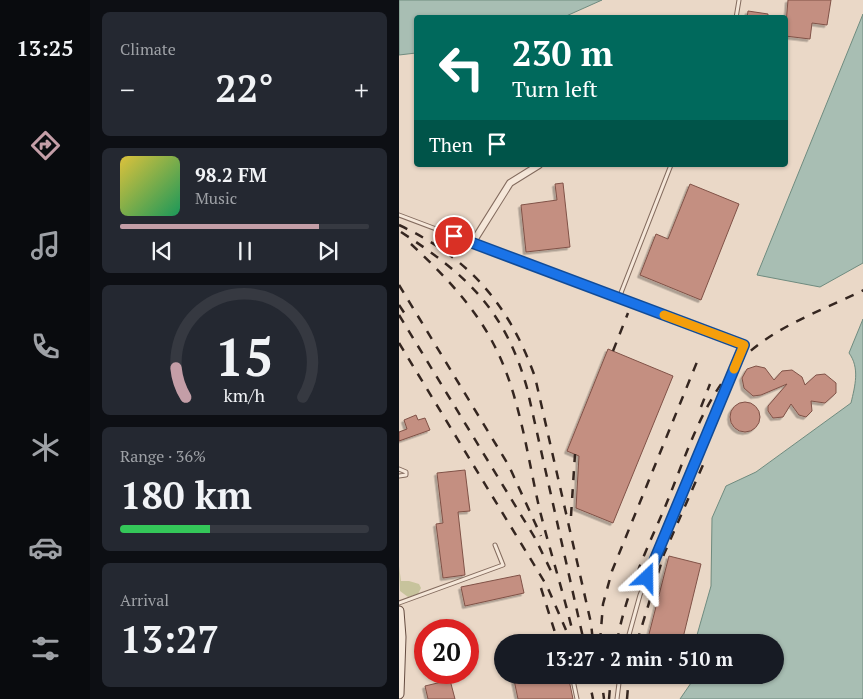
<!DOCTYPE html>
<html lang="en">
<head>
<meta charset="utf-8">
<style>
  :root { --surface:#171b24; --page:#242831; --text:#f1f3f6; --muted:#9ea1a6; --line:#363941; --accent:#c49ea7 }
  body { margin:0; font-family:"PT Serif",serif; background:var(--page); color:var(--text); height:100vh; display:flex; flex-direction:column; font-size:19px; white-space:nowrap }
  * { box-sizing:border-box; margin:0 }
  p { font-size:16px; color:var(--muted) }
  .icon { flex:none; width:28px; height:28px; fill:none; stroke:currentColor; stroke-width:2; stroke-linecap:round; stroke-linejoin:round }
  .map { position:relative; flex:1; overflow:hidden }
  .drawer { display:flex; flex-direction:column; gap:12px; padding:12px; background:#0d0f14; width:309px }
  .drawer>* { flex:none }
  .banner { position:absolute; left:15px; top:15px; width:374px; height:152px; border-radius:5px; box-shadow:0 1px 4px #0004; background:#00695c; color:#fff; overflow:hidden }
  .speed { position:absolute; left:15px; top:619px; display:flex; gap:10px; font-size:25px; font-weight:700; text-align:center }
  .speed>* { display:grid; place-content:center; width:65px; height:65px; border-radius:50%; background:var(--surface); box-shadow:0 1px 4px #0004; line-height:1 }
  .speed .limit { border:8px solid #d22; background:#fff; color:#111 }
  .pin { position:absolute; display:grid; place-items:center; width:42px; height:42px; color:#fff; margin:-21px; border:2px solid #fff; border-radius:50%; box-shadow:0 1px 5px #0007 }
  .me { position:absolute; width:55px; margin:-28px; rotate:23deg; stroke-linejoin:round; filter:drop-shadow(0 0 4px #0008) }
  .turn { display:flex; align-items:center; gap:18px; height:105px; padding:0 15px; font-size:22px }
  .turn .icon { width:65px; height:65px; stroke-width:2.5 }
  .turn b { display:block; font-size:35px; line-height:42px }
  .then { display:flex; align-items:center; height:48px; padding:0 15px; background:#0003; gap:10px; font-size:19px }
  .big { font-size:38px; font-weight:800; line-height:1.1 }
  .drawer .widget { flex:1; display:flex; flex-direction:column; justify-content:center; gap:8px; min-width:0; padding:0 18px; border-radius:8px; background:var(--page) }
  .drawer .dial { align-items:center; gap:0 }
  .dial svg { height:130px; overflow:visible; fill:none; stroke:var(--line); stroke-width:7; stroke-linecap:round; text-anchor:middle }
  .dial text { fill:var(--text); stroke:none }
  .song { display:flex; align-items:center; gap:15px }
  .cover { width:60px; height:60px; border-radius:8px; background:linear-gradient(135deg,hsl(50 70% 55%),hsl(150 70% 35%)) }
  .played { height:5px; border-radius:2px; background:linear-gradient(90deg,var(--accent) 80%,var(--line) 80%) }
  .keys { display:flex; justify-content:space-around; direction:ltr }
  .heat { display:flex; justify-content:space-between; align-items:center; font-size:28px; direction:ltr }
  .charge { height:8px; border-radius:4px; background:linear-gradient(90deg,#34c759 36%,var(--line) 0) }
  .trip { position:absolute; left:95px; top:634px; width:290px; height:50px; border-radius:25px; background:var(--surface); box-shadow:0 1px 4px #0004; font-weight:800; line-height:50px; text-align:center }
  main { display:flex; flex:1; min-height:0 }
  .menu { display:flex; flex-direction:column; width:90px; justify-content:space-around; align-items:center; background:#090b0e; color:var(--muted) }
  .menu .icon { width:35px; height:35px }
  .menu .selected { color:var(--accent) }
  .menu b { font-size:22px; color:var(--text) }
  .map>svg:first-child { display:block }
</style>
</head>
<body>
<main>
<nav class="menu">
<b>13:25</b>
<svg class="icon selected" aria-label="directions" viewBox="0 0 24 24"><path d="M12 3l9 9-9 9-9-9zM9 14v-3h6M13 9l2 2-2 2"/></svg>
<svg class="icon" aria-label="music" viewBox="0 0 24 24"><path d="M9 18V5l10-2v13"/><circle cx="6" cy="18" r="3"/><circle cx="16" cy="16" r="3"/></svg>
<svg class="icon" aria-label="phone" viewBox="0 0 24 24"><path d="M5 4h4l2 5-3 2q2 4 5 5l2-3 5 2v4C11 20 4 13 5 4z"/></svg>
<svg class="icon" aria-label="climate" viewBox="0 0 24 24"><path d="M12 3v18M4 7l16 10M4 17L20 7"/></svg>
<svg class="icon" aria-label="car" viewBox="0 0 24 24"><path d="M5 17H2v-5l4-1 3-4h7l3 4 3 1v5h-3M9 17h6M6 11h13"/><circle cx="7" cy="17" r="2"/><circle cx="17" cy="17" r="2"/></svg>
<svg class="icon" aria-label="filters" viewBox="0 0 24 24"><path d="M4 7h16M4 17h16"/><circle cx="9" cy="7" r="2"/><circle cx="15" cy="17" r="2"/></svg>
</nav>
<section class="drawer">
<div class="widget"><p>Climate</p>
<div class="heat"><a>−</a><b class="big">22°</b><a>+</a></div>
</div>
<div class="widget">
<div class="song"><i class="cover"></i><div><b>98.2 FM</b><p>Music</p></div></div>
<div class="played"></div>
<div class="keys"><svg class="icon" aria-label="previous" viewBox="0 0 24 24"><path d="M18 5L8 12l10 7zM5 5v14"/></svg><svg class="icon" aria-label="pause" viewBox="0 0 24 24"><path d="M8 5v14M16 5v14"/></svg><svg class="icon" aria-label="next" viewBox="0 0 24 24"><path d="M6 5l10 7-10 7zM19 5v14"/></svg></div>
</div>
<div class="widget dial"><svg viewBox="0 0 100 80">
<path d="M14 69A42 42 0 1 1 86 69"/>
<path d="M14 69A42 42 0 0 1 8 51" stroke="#c49ea7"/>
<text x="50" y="56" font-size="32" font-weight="700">15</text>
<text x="50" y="72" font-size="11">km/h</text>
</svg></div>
<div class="widget"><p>Range · 36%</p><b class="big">180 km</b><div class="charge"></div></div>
<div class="widget"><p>Arrival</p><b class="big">13:27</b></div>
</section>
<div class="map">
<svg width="465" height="699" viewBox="0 0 465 699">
  <defs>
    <filter id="shadow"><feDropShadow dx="-2.5" dy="2.5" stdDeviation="0" flood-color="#0004"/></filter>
  </defs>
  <rect width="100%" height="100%" fill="#ead8c7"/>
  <polygon fill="#c7c39c" points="0,566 2,581 10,581 20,584 22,588 19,594 9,597 1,591"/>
  <g fill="#a8beb3" stroke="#6f8b7f">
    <polygon points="0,0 203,0 165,17 18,18 17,53 0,55"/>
    <polygon points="464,14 464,263 421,287 358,275"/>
    <path d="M464,319V699H281L292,683L293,675H376V642H296L312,586L313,518L327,486L357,472L452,403C456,386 461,368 450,353Z"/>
  </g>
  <g fill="#c48f81" stroke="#805247" filter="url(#shadow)">
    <polygon points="389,0 432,0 428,25 413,23 411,39 386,36"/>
    <polygon points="349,11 369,14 369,18 348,18"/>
    <polygon points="164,183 171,247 127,252 122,205 158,200 156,184"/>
    <polygon points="291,184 340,204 302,300 241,275 257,234 269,239"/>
    <polygon points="209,349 274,376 214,523 177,508 180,456 168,451"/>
    <polygon points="357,366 366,368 375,380 383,371 393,370 403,377 406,385 417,375 426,374 437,383 437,393 426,403 412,401 413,411 407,417 400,415 392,404 384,417 374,418 369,411 369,406 388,384 362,395 354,396 345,388 343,378 348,369"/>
    <circle cx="346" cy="417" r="15"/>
    <polygon points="17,415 19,420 26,418 31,430 0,441 0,432 8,429 5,420"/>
    <polygon points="66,470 71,511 59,512 66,575 44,578 37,524 44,523 38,473"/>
    <polygon points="270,556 302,564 283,642 248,642"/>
    <polygon points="121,575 125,593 66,606 62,587"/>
    <polygon points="114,675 169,675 174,699 119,699"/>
    <polygon points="51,680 56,699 29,699 26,686"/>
  </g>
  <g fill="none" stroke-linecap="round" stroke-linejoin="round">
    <defs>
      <g id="service">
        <polyline points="337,18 340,0"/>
        <polyline points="0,215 345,345 241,595 228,642"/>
        <polyline points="220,298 272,165"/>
        <polyline points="0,469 7,472 7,475 0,476"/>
        <polyline points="0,603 104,565 96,545"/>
        <polyline points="173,675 178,699"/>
        <polyline points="218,699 221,675"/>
      </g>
      <polyline id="minor" points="74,242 111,183 140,165"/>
      <polyline id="secondary" points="0,611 2,637 0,694"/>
    </defs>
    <use href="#service" stroke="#836b5e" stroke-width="5"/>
    <use href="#minor" stroke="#836b5e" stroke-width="8"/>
    <use href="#secondary" stroke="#654c41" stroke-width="11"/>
    <use href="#service" stroke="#f5e7d9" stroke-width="3"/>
    <use href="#minor" stroke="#f5e7d9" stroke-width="6"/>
    <use href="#secondary" stroke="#f5e7d9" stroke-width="9"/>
    <g stroke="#352620" stroke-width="2.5" stroke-dasharray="9 9" stroke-linecap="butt">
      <path d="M0,225C70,258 110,304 136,377L192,623L194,642"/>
      <path d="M2,232C68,275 106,310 128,388L185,642"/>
      <path d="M12,244C43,273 75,306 94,343C120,391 128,454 140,507C151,552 166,597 176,642"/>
      <polyline points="0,285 110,466 142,536"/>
      <polyline points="0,305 10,320"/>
      <polyline points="0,315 136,538 153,573"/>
      <polyline points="0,343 148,586 167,630"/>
      <polyline points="214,351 229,313"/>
      <polyline points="302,407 311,384"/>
      <polyline points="172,516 176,454"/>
      <polyline points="142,588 159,642"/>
      <polyline points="201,642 204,604 213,571 300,357"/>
      <path d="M218,642C226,595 247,551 266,507C288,454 305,393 348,354C380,325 426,309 465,290"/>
      <polyline points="238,642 265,554 307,458"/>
      <polyline points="189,675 194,699"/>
      <polyline points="202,675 205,699"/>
      <polyline points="210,699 212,675"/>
      <polyline points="228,699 230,675"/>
    </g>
  </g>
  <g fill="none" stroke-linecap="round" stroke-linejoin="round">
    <defs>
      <polyline id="route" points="55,236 345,345 248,578"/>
    </defs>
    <use href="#route" stroke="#114b97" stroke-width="12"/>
    <use href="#route" stroke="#1a73e8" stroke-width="9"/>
    <polyline stroke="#f59e0b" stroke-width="9" points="265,315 345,345 335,369"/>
  </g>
</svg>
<div class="speed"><div class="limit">20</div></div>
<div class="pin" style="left:55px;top:236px;background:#d93025"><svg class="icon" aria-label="arrive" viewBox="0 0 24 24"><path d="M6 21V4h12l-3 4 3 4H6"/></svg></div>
<svg class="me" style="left:248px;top:578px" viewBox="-20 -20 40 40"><path d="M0-17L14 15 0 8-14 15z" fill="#1a73e8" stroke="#fff" stroke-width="4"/></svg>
<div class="trip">13:27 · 2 min · 510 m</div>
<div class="banner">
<div class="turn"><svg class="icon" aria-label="left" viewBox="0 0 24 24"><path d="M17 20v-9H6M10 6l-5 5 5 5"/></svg><div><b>230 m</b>Turn left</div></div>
<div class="then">Then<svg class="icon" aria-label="arrive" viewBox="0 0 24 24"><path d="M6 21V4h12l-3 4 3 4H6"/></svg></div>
</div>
</div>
</main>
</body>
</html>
